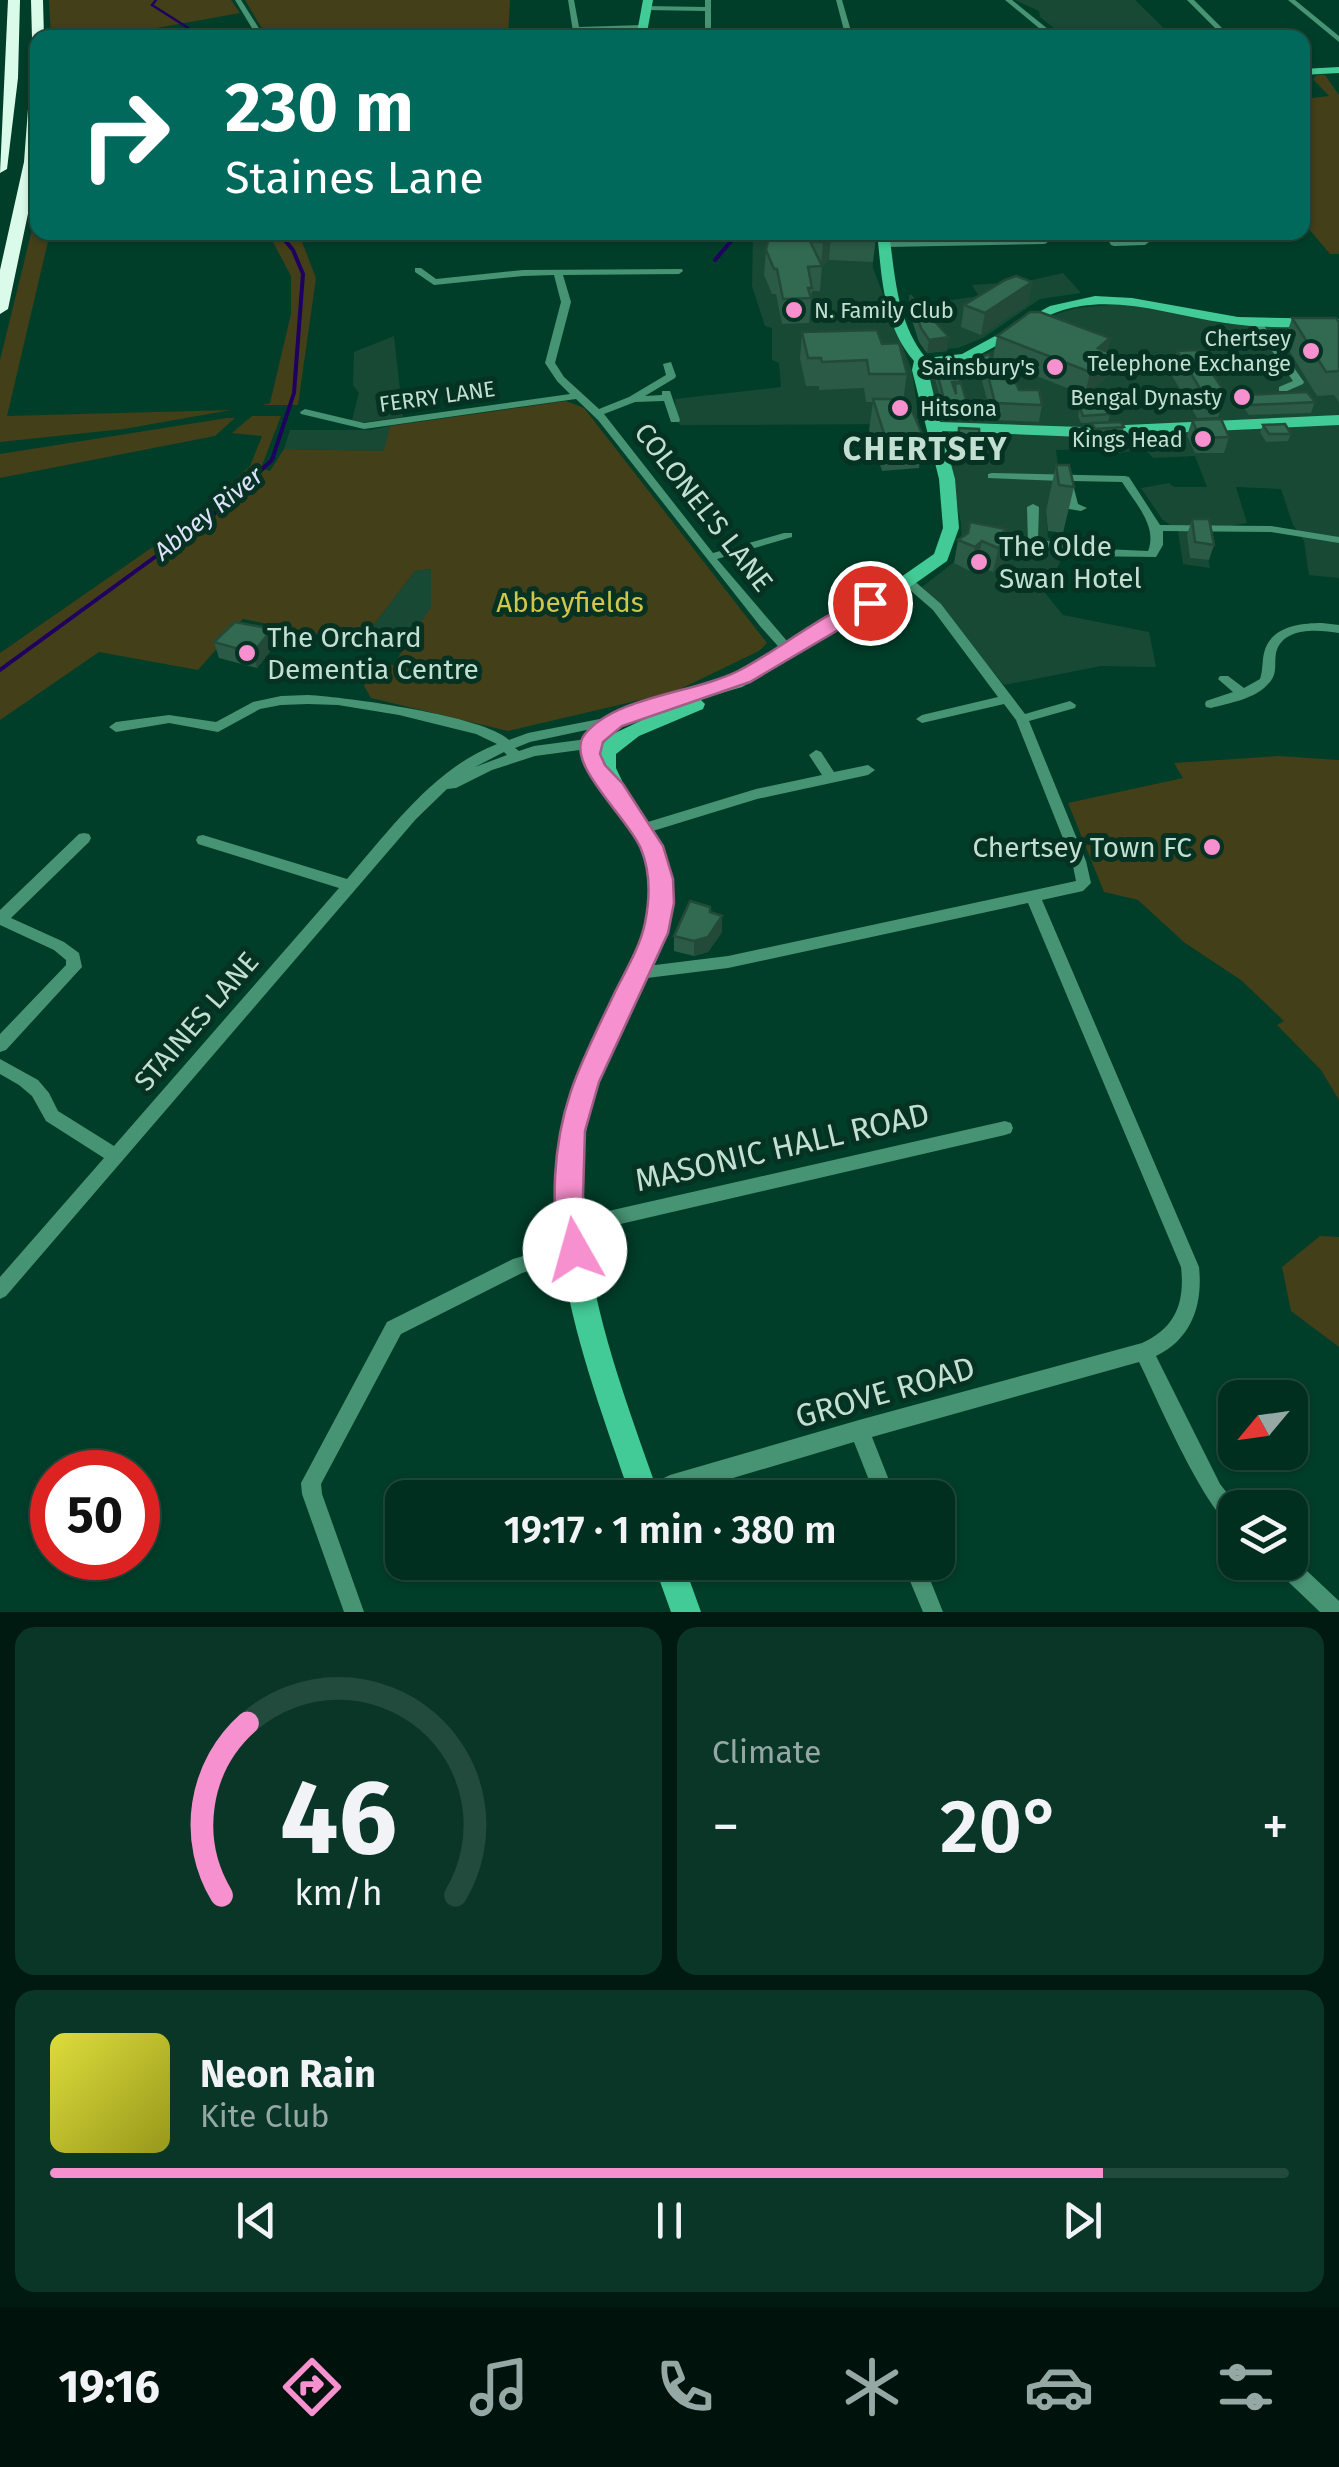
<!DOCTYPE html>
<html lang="en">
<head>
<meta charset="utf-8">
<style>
  :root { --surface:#002e1f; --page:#0a3628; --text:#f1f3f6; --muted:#95a8a4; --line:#224a3d; --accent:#f790ce }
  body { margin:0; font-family:"Fira Sans",sans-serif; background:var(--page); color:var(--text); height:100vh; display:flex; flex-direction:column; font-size:38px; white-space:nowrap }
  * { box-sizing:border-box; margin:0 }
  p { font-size:32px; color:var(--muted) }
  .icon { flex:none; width:55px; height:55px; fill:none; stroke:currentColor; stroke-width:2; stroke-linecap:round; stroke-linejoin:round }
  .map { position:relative; height:1612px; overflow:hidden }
  .side { display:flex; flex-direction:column; gap:15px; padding:15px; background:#001911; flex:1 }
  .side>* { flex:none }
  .banner { position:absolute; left:30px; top:30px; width:1280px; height:210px; border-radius:20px; box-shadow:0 2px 8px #0004,0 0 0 2px var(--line); background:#00695c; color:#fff; overflow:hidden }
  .needle { width:65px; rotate:241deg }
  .fabs { position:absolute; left:1218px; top:1380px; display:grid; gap:20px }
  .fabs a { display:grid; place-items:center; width:90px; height:90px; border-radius:20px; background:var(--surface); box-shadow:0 2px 8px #0004,0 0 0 2px var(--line); font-size:50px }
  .speed { position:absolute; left:30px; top:1450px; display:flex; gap:20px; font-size:50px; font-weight:700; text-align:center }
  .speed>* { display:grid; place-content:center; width:130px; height:130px; border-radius:50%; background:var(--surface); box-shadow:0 2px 8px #0004,0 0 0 2px var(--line); line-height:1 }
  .speed .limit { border:15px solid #d22; background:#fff; color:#111 }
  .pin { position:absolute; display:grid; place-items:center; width:85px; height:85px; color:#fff; margin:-42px; border:5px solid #fff; border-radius:50%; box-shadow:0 2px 10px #0007 }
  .me { position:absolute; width:110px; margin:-55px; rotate:353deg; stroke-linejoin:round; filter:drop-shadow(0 0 8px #0008) }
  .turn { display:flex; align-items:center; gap:35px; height:210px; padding:0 30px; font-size:45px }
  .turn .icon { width:130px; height:130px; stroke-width:2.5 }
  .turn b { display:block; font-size:70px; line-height:85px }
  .big { font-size:75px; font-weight:600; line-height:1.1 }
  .side .widget { flex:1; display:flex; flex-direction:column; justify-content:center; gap:15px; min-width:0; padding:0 35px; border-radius:20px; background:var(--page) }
  .side .dial { align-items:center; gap:0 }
  .dial svg { height:260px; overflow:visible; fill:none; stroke:var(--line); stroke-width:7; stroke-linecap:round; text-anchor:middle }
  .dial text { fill:var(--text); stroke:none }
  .song { display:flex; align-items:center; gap:30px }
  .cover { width:120px; height:120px; border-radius:15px; background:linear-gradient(135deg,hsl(60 70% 55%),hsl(60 70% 35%)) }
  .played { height:10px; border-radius:5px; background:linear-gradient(90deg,var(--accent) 85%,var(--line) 85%) }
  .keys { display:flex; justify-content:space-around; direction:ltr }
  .heat { display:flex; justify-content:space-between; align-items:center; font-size:55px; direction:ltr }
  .side .tiles { flex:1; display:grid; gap:15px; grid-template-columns:1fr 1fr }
  .widget:last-child { grid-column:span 2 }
  .trip { position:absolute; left:385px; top:1480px; width:570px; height:100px; border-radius:20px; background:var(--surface); box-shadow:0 2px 8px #0004,0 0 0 2px var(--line); font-weight:600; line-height:100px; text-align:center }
  .tab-bar { display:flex; height:160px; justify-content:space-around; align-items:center; background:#00120c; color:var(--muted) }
  .tab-bar .icon { width:70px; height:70px }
  .tab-bar .selected { color:var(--accent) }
  .tab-bar b { font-size:45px; color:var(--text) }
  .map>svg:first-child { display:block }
</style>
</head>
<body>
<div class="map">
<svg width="1339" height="1612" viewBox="0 0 1339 1612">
  <rect width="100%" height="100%" fill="#003e29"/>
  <g fill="#174935">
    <polygon points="1015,0 1135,0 1173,37 1065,37 1040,17 1039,11"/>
    <polygon points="753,233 872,233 873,268 912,371 919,421 908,424 681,425 677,422 675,399 781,387 779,363 772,360 772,328 765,326 752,286"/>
    <polygon points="1063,273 1081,293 1040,299 983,338 958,348 925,351 906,307 979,296 972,285 1028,281"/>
    <polygon points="1123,304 1167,309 1225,324 1339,326 1339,578 1309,575 1304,541 1293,525 1281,489 1236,487 1247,523 1203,531 1210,568 1183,564 1178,531 1162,519 1141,488 1169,483 1174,487 1207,487 1195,456 1153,458 1145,449 1112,454 1101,449 1056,450 1060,482 1046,511 1048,537 1064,554 1045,593 1063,615 1149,632 1156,667 1101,666 1004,685 922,587 962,556 961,523 929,372 980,358 1044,318 1076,308"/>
    <polygon points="394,336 403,417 351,424 359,393 353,385 354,352"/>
    <polygon points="390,426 385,451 284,449 290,430 371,430"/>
    <polygon points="432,569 431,607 404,651 360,643 415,571"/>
  </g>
  <g fill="#433f19">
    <polygon points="49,0 231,0 240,13 140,31 169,37 51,37"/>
    <polygon points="245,0 510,0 508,37 267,37"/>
    <polygon points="1317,75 1325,75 1339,95 1339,254 1330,254 1303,222 1303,99 1329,96 1313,79"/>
    <polygon points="37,209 38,232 50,233 7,416 231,410 124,429 0,442 0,360"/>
    <polygon points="273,242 302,242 316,278 298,405 263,405 270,403 291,314 291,276"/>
    <polygon points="566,401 584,408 767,643 759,651 674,692 508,731 371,698 364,686 376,662 393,665 431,607 431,569 415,571 360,643 243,619 198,670 99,652 0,720 0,653 180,528 250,466 262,436 232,433 252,416 281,416 261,468 270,471 284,449 384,451 390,426"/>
    <polygon points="227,418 235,418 215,436 0,478 0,454"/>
    <polygon points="1279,756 1339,760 1339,1100 1321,1070 1277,1025 1284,1021 1241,980 1185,943 1138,900 1104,892 1068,803 1183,778 1174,763"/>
    <polygon points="1320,1236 1339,1237 1339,1347 1291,1311 1282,1267"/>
  </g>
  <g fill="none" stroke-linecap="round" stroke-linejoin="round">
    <polyline stroke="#1f0060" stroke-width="2.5" points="156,0 152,5 204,38"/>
    <g stroke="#1f0060" stroke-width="4">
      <polyline points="715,260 739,232"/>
      <polyline points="0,670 214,514 272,460 294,393 303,274 293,250 278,232"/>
    </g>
    <g fill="#479474" fill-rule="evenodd">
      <polygon points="235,0 241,0 265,38 258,38"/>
      <polygon points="568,0 574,0 579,27 642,25 645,27 642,29 580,31 581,38 574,38"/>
      <polygon points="705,0 711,0 711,35 708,37 705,35 705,11 646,10 643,8 646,6 705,7"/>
      <polygon points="836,0 842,0 853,38 846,38"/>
      <polygon points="1005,0 1012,0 1059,38 1051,38"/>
      <polygon points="1187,0 1194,0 1232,38 1225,38"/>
      <polygon points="1288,0 1295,0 1339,36 1339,42"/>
      <polygon points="1103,232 1112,232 1117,240 1145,239 1149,242 1145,245 1114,246 1111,245"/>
      <polygon points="1047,239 1047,243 1044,244 885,247 881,244 885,241"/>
      <polygon points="415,268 421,268 436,279 523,270 682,269 683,271 679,274 563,275 571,302 555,363 564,377 599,409 629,397 666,375 663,364 671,362 676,376 675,378 645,396 662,395 662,391 670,391 680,420 679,422 671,422 664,401 635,402 604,414 713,553 784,533 792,533 792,537 717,559 793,648 795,651 793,654 785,654 760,626 598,420 576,399 364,429 301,414 300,412 305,409 364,423 570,394 557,381 545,363 561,302 554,275 523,276 434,285 415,272"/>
      <polygon points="1254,320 1260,320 1304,382 1303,384 1287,391 1279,391 1279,387 1293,381 1252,322"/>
      <path d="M992,473L1125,476L1129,477L1160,525L1271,526L1339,537V543L1271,532L1163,531V545L1156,557L1082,556L1028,543L1027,507L1033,504L1039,507L1038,539L1082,548L1148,551C1158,526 1135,503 1122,482L1072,481L1078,504L1087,508L1081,511L1069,509L1067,507L1062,481L988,478V474Z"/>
      <path d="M907,577L911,578L941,604L1025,714L1070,701L1076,705L1075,708L1029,721L1086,861L1091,883L1083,891L1042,900L1199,1267C1203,1304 1192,1339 1156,1356L1220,1484L1239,1508H1235V1528C1206,1515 1156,1396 1139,1362L872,1437L896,1498H876L854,1442L666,1498L636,1497L639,1490L670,1475L859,1420L1142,1343C1176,1328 1185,1302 1181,1267L1028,903L728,968L639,979L634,977L631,973L634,969L639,967L728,956L1076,881L1072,861L1016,720L1004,704L922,723L916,719L922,715L998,697L933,610L903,584L901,581Z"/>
      <path d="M1322,623L1339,625V633C1319,630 1283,626 1276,653C1274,664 1278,674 1269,683C1256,699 1229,703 1211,708L1206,707L1205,704L1206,701L1233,692L1218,679L1220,676H1228L1244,688L1260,679C1263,670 1262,662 1264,653C1270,627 1299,623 1322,623Z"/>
      <path d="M308,695C346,697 485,716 509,740L528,733L610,717L616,721L610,725L530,742L515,748L519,751L534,746L617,735L624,740L617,745L535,756L492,770L456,788L447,789L416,819L6,1296L0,1299V1277L104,1158L46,1121L32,1096L19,1085L0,1074V1059L38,1080L49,1093L58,1111L114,1146L339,888L198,844L196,840L198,836L203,835L347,879C390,830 434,768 497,744L476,734L399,715L338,705L308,704L281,705L260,709L218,732L169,723L116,732L109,727L116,722L169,715L216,722L253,702L281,696ZM504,752L507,755L475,767Z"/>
      <polygon points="816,750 821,752 834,772 868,765 875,770 868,775 757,799 643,834 638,833 636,829 638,825 756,789 822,775 809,755"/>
      <polygon points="84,833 89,834 91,838 89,842 11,918 64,942 79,953 82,967 6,1050 0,1052 0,1034 66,965 66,960 54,950 0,925 0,910 79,834"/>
      <polygon points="1005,1121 1011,1123 1013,1128 1011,1133 1005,1135 573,1235 567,1233 564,1227 567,1221 573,1219"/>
      <polygon points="575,1241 581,1243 584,1249 581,1255 522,1273 401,1334 321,1484 322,1494 364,1612 344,1612 302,1494 301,1483 387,1322 513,1259"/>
      <polygon points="1290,1555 1339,1601 1339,1612 1320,1612 1275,1569 1272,1562 1290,1562"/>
      <polygon points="902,1562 923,1562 943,1612 923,1612"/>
    </g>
    <g fill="#43cb97" fill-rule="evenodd">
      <polygon points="643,0 653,0 646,38 636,38"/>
      <polygon points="1339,67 1339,73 1302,75 1302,69"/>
      <path d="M877,232H889C895,276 897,323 926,358L962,354L1050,306L1095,296L1132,298L1238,317L1339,319V327C1301,327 1262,329 1225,323C1176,316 1130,299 1081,306C1023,314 991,368 927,366L940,422L1082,427L1339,415V425L1082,437L942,431L955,479L959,528L947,561L913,585L742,687L700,699L705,704L703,709L639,736L616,754V768L623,783L621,787C717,904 657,948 606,1063C589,1101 581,1147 582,1189C585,1296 625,1398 660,1498H631C587,1369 526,1219 574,1083C591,1035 622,993 641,946C659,883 649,851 609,800C596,783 583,766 581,744L592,726L607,715L737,673L901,577L934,554L943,528L939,479L912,370L914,361C883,325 882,278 877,232ZM657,713L613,734L601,746C611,724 635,720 657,713Z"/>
      <polygon points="653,1562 683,1562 701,1612 671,1612"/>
    </g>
    <g fill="#dafbea" fill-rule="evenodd">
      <polygon points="8,0 20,0 18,78 7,169 0,173"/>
      <polygon points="31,0 43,0 44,38 38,38 38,42 32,38"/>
      <polygon points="38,65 38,166 8,309 0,314 0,270 24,162 31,69"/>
    </g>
  </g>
  <g fill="#2b5a46">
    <polygon points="770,232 876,238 873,262 829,260 822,266 820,291 812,291 809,323 782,324 776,294 772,294 764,275 766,250"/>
    <polygon points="1032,282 1028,304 981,335 961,327 964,305"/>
    <polygon points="910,295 947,351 927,353 919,342 908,308"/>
    <polygon points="1292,318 1339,322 1339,402 1334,395 1317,396 1284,342"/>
    <polygon points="802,332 907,374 903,401 924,438 919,468 882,471 869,430 873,402 866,402 864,388 819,390 819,386 806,386 800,359"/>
    <polygon points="997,336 1110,338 1107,351 1113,354 1108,376 1085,395 993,359"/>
    <polygon points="1177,351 1226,394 1218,417 1197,418 1171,374"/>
    <polygon points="983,356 1001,379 1042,405 1039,422 992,420 980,373"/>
    <polygon points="934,361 960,382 969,409 978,412 976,420 946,418 932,368"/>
    <polygon points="1245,395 1315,402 1311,413 1249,415 1242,405"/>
    <polygon points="1080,408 1110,414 1108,422 1081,423 1078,416"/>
    <polygon points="1192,420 1229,437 1224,453 1195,453 1187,436"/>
    <polygon points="1092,423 1124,427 1119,444 1091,447 1088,440"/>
    <polygon points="1263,425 1291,434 1288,441 1266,442 1260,432"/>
    <polygon points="959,428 980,441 978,448 975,448 973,459 956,458"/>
    <polygon points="1056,465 1074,487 1063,533 1048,531 1046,511"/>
    <polygon points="1192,519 1214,545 1209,560 1190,558 1187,535"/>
    <polygon points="1006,529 1005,560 993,572 977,565 970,571 954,563 958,540"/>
    <polygon points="874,604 913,607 910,623 893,634 871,619"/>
    <polygon points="272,629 276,644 257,668 219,658 214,642"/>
    <polygon points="710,912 722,916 722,932 708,952 694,956 674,951 674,936"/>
  </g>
  <g fill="#234a39">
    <polygon points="831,236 829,260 821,267 823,242"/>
    <polygon points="1032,282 1028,304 981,335 985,313"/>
    <polygon points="949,337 947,351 927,353 929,340"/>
    <polygon points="1110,338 1104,361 1098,348"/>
    <polygon points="1113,354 1108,376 1085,395 1090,372"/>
    <polygon points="1006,529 1003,543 1010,536 1005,560 993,572 1002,533"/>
    <polygon points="982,541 977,565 970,571 975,547"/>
    <polygon points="913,607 910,623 893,634 895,618"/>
    <polygon points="272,629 276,644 257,668 253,653"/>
    <polygon points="722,916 722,932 708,952 694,956 694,941"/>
  </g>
  <g fill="#326951" stroke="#234a39" stroke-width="2.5">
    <polygon points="770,232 876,232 876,238 831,236 823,242 810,241 822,266 808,267 812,288 808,288 811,298 783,299 777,269 774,269 766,250"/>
    <polygon points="1016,276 1032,282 985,313 964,305 1005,280"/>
    <polygon points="910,295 949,337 929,340 921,328"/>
    <polygon points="1030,312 1040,312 1110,338 1098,348 1113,354 1090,372 997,336"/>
    <polygon points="1292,318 1336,318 1339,322 1339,371 1326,372"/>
    <polygon points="877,330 882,344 899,343 907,374 869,374 867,360 822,362 821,358 808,358 802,332"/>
    <polygon points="1197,350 1226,394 1204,395 1177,351"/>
    <polygon points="989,354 1001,379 1014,379 1019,390 1039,390 1042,405 995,403 983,356"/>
    <polygon points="953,359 960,382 952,382 956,394 955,384 961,383 969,409 977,401 978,412 947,411 934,361"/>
    <polygon points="1307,392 1315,402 1252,405 1245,395"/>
    <polygon points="873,399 901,399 909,404 924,438 886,440"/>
    <polygon points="1080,408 1103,408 1110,414 1083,416"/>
    <polygon points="1221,419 1229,437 1200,438 1192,420"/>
    <polygon points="1121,422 1124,427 1095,429 1092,423"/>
    <polygon points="1285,424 1291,434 1269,434 1263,425"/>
    <polygon points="959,428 979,429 980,441 975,440 975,451 958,450"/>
    <polygon points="1056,465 1069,465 1074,487 1059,485"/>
    <polygon points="1192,519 1209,519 1214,545 1195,542"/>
    <polygon points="970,522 1006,529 1002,533 1010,536 998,548 982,541 975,547 958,540 968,533"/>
    <polygon points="893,593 913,607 895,618 874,604"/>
    <polygon points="235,622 272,629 253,653 214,642"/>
    <polygon points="690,901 710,907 710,912 722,916 708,937 694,941 674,936"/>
  </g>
  <path fill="#f790ce" stroke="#a15e86" stroke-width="2.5" d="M870,597L877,599V607L750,682L622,726L603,742L600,754L605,765L623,784L663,846L673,879L674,903L668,933L599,1082L585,1131L583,1196L590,1250L586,1259L575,1263L565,1259C554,1235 554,1203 555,1177C559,1100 583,1060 615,992C626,970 640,947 645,923C650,898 651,873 641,849C629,818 562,762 585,734C616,696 695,693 738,671C778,651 829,608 870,597Z"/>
  <g fill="#f790ce" stroke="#053222" stroke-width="4">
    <circle cx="794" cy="310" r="10"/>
    <circle cx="1311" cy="351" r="10"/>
    <circle cx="1055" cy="367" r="10"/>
    <circle cx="1242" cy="397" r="10"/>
    <circle cx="900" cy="408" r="10"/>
    <circle cx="1203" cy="439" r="10"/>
    <circle cx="979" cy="562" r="10"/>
    <circle cx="247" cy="653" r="10"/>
    <circle cx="1212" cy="847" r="10"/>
  </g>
  <g text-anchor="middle" stroke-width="10" stroke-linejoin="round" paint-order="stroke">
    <g font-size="22" fill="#c3dfd1" stroke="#053222" text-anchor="end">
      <text x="814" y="318" text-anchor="start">N. Family Club</text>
      <text x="1291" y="346">Chertsey<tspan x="1291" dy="25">Telephone Exchange</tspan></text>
      <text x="1035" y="375">Sainsbury's</text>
      <text x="1222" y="405">Bengal Dynasty</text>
      <text x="920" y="416" text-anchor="start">Hitsona</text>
      <text x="1183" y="447">Kings Head</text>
    </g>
    <g font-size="22" fill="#c3dfd1" stroke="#053222">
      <text transform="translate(437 396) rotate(-8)" y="8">FERRY LANE</text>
    </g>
    <g font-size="25" font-style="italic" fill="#dfe0fa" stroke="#053222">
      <text transform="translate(208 513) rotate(-39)" y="9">Abbey River</text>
    </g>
    <g font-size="28" fill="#c3dfd1" stroke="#053222">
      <text transform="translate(704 507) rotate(52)" y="10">COLONEL'S LANE</text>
      <text transform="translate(196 1021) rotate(-49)" y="10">STAINES LANE</text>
    </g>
    <g font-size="28" fill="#c3dfd1" stroke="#053222" text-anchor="start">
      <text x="999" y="556">The Olde<tspan x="999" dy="32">Swan Hotel</tspan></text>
      <text x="267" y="647">The Orchard<tspan x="267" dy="32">Dementia Centre</tspan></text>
      <text x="1192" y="857" text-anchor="end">Chertsey Town FC</text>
    </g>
    <g font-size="28" fill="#d1c54c" stroke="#053222">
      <text x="570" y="612">Abbeyfields</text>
    </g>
    <g font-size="32" font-weight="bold" letter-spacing="2.5" fill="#c3dfd1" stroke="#053222">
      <text x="926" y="460">CHERTSEY</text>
    </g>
    <g font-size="32" fill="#c3dfd1" stroke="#053222">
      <text transform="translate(782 1147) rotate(-13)" y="11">MASONIC HALL ROAD</text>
      <text transform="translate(885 1392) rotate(-16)" y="11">GROVE ROAD</text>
    </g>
  </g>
</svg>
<div class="fabs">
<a><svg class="needle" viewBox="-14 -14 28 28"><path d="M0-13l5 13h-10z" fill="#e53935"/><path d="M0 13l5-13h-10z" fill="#95a8a4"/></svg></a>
<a><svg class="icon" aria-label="layers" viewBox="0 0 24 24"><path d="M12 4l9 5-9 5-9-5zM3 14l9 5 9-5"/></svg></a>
</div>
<div class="speed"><div class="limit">50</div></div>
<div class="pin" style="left:870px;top:603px;background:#d93025"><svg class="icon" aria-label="arrive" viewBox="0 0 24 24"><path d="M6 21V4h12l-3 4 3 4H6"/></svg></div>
<svg class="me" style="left:575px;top:1250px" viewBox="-20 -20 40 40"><circle r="19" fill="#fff"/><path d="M0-13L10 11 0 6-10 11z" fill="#f790ce"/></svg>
<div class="trip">19:17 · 1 min · 380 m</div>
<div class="banner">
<div class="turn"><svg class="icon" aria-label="right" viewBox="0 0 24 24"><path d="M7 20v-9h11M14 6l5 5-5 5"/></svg><div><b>230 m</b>Staines Lane</div></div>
</div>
</div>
<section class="side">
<div class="tiles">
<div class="widget dial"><svg viewBox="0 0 100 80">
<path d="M14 69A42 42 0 1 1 86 69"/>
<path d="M14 69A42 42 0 0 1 22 16" stroke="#f790ce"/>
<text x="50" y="56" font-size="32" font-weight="700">46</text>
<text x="50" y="72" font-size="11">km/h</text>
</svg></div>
<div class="widget"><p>Climate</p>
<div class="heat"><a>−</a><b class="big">20°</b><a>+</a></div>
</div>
<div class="widget">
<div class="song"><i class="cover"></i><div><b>Neon Rain</b><p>Kite Club</p></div></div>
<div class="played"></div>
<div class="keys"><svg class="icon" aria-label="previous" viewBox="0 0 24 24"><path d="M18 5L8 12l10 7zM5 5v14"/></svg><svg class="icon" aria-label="pause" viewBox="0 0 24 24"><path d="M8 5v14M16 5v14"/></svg><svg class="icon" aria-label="next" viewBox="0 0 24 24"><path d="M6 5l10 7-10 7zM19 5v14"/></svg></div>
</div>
</div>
</section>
<nav class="tab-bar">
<b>19:16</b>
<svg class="icon selected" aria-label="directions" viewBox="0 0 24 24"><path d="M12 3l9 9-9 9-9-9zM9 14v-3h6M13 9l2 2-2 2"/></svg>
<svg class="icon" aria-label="music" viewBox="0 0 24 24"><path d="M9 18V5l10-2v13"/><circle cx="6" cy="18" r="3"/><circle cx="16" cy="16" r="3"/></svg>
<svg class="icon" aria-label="phone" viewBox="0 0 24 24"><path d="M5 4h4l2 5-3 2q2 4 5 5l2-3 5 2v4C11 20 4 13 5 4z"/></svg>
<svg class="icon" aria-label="climate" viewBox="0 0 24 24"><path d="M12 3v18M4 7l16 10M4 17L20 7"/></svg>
<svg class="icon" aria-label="car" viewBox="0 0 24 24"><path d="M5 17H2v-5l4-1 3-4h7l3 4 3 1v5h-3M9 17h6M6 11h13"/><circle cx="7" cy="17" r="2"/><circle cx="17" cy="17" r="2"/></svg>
<svg class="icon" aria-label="filters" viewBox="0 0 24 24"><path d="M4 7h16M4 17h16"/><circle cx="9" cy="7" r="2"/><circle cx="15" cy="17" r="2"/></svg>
</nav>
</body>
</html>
